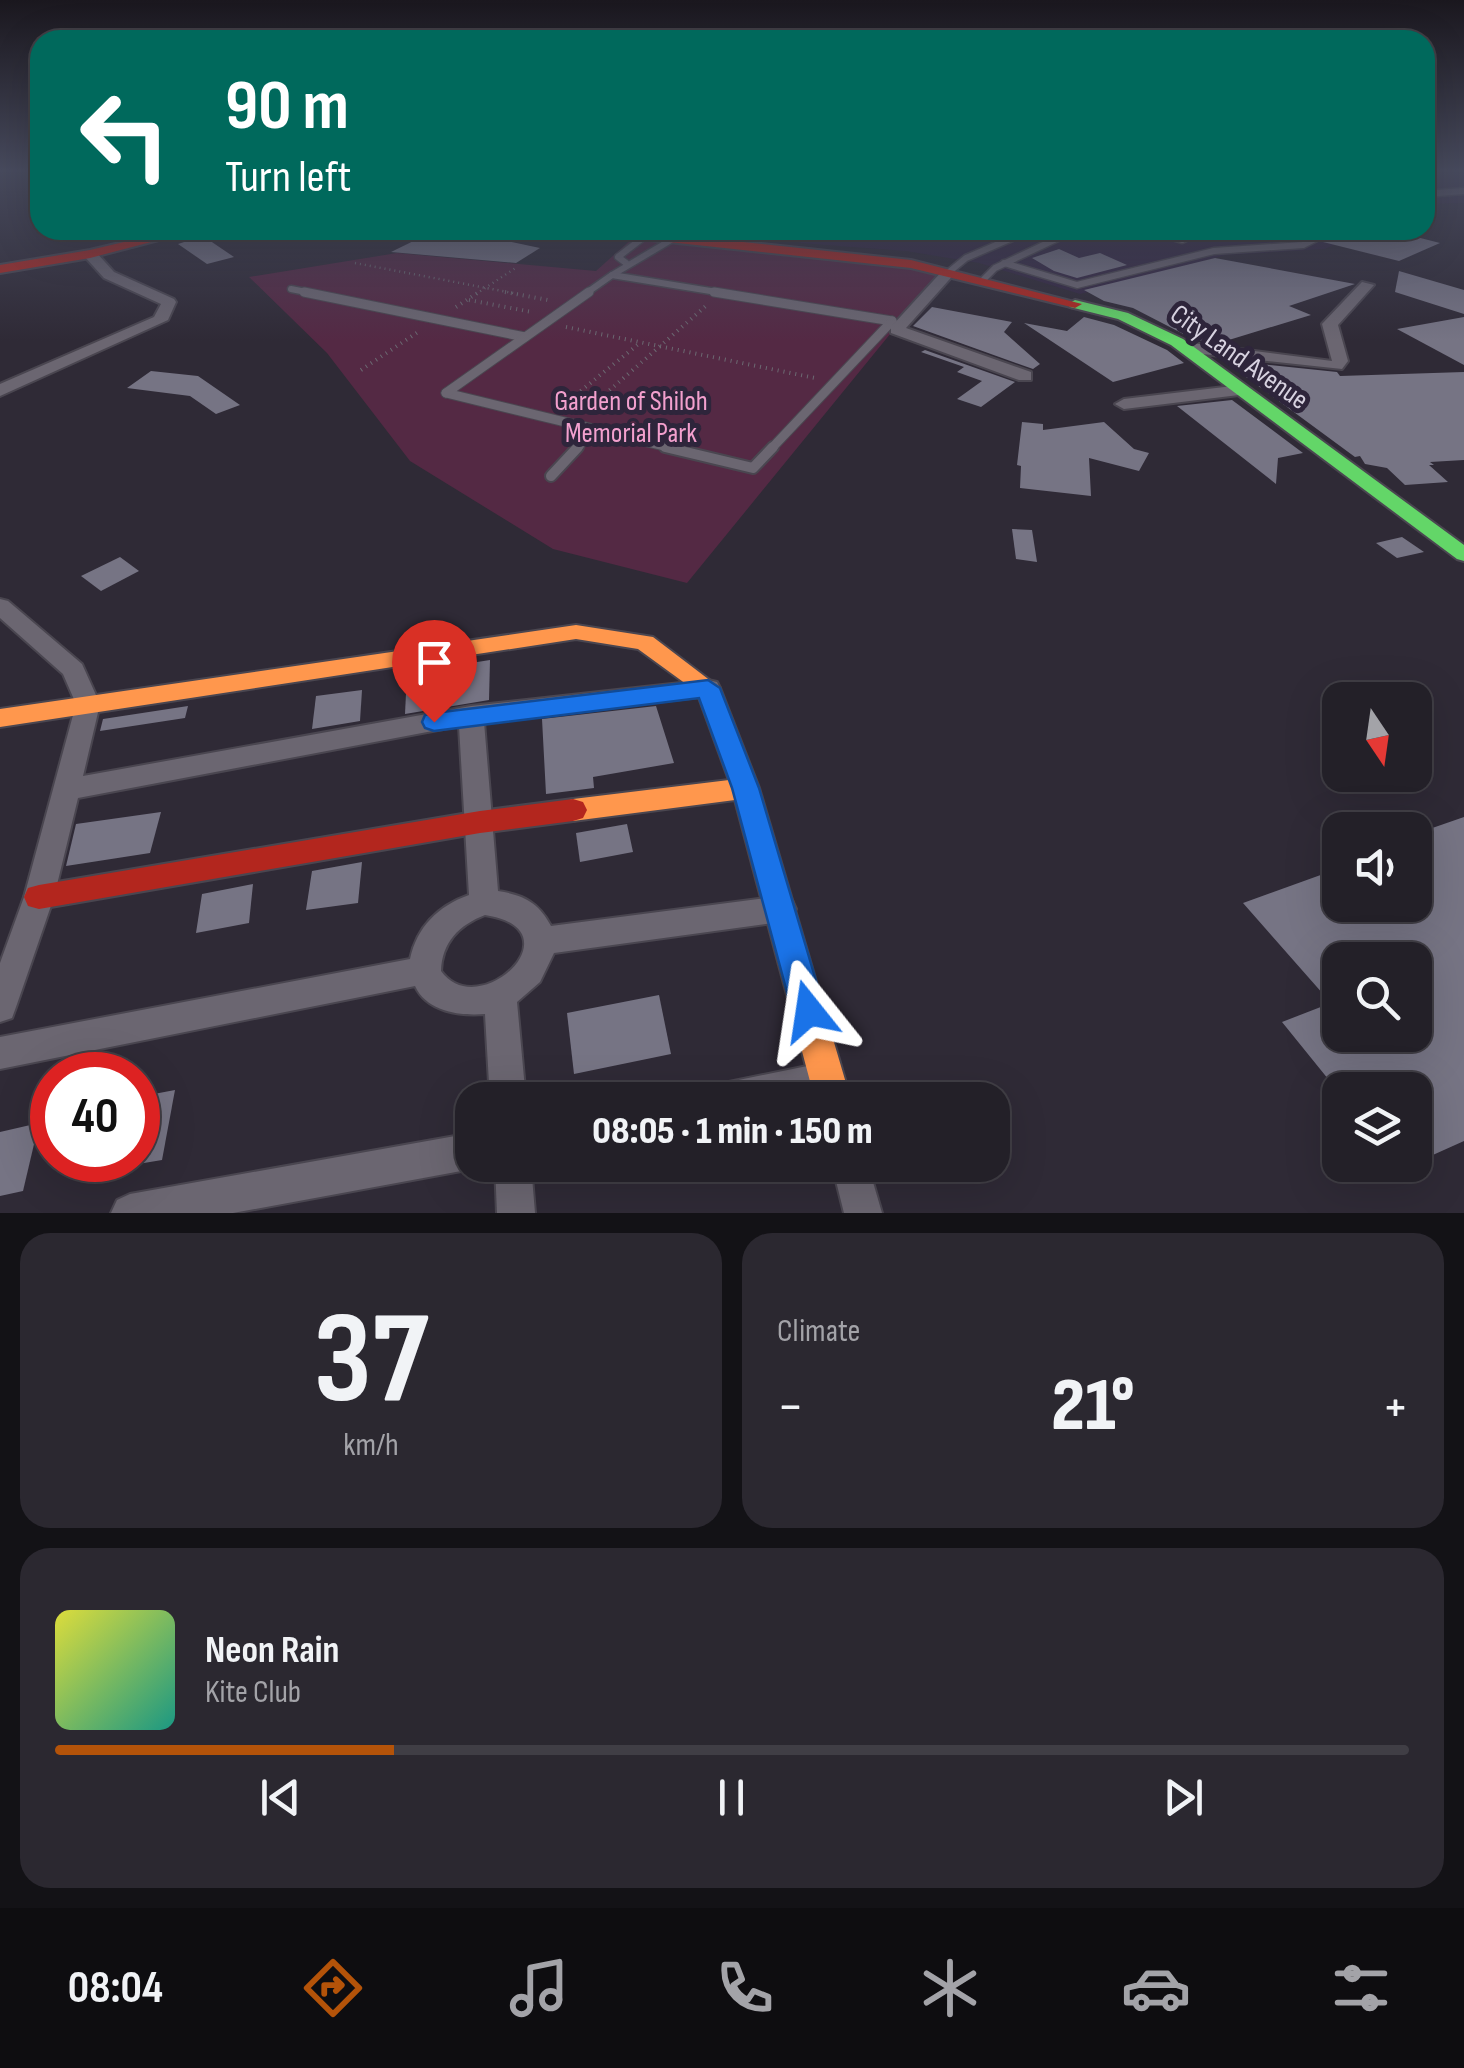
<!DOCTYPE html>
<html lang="en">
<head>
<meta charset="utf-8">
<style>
  :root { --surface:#232028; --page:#2b2830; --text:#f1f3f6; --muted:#a3a3a8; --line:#403e45; --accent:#b45309 }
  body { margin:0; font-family:"Sofia Sans Condensed",sans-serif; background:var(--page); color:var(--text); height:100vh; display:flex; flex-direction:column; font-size:38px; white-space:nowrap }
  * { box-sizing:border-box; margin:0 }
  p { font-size:32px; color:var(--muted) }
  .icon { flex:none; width:55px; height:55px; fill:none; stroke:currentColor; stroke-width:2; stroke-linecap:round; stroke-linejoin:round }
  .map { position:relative; height:1213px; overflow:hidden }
  .drawer { display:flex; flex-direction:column; gap:20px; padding:20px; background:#131216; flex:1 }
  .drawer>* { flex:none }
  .top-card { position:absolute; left:30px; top:30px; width:1405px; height:210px; border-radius:30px; box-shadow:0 10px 40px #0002,0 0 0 2px var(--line); background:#00695c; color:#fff; overflow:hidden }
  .needle { width:65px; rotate:167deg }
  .controls { position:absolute; left:1322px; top:682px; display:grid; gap:20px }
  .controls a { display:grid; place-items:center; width:110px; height:110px; border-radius:20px; background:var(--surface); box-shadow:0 10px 40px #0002,0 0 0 2px var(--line); font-size:50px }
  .speed { position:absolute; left:30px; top:1052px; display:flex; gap:20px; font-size:50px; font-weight:700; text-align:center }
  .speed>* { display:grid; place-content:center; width:130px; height:130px; border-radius:50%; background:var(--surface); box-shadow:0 10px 40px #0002,0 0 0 2px var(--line); line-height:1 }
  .speed .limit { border:15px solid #d22; background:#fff; color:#111 }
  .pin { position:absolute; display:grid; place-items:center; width:85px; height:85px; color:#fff; margin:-102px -42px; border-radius:50% 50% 50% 0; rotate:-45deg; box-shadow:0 0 10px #0007 }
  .pin .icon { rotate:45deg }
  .me { position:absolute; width:110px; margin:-55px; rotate:345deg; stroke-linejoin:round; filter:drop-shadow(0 0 8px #0008) }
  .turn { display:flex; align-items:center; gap:35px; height:210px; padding:0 30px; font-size:45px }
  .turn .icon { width:130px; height:130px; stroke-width:2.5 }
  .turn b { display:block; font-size:70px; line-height:85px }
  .big { font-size:75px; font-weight:800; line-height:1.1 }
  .drawer .card { flex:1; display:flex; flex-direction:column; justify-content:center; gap:15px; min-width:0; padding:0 35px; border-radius:30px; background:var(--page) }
  .drawer .dial { align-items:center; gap:0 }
  .dial b { font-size:130px; line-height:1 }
  .song { display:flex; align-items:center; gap:30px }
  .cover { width:120px; height:120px; border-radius:15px; background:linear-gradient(135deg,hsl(60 70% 55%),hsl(170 70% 35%)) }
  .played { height:10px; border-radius:5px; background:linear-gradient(90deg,var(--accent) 25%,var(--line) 25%) }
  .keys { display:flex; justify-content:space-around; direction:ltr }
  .heat { display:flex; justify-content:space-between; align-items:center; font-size:55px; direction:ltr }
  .drawer .tiles { flex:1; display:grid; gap:20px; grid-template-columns:1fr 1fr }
  .card:last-child { grid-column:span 2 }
  .trip { position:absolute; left:455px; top:1082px; width:555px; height:100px; border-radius:30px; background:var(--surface); box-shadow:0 10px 40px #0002,0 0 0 2px var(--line); font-weight:800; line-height:100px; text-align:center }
  .menu { display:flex; height:160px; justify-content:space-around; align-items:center; background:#0e0d10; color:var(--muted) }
  .menu .icon { width:70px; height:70px }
  .menu .active { color:var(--accent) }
  .menu b { font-size:45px; color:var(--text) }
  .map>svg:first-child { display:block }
</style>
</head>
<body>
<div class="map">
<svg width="1464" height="1213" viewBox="0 0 1464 1213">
  <rect width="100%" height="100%" fill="#2f2a36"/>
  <g fill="#342843">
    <polygon points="1425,171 1464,171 1464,203 1425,204"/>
    <polygon points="828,230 1365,230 1325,249 1225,255 1080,294 979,263 906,251 799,243"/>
  </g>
  <polygon fill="#542944" points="635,236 949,272 913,306 687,583 553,549 410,461 327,353 249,277 397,253 596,271"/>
  <g fill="#767484" fill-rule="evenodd">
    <polygon points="436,230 455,230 540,248 516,263 391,252"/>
    <polygon points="1339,230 1389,230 1440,243 1399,261 1323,242"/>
    <polygon points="203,236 234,257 207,264 178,244"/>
    <polygon points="1059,249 1079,258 1100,253 1127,265 1077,278 1054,271 1032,258"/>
    <polygon points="1215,258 1355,284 1289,306 1311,315 1219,343 1195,340 1133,308 1104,301 1084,290"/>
    <polygon points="1399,271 1464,290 1464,314 1395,292"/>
    <polygon points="932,307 1012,322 1004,332 1040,364 1033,369 913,326"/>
    <polygon points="1084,317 1114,325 1167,350 1184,363 1113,382 1024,323 1067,331"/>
    <polygon points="1464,317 1464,365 1397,329"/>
    <polygon points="925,350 1015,382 981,407 957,399 982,381 957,372 964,367 921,352"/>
    <polygon points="1223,360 1337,372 1340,376 1464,372 1464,460 1430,462 1434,465 1429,465 1448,482 1405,485 1387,468 1365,464 1360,456 1355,457"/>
    <polygon points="151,371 198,376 240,405 216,414 190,396 127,388"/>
    <polygon points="1232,400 1303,453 1278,458 1276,484 1177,406"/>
    <polygon points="1022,422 1043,424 1043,430 1104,422 1134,449 1149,453 1139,471 1089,458 1091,496 1020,488 1021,466 1017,465"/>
    <polygon points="1012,529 1032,530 1037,562 1016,559"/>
    <polygon points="1402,537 1424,552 1397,558 1376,543"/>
    <polygon points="120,557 139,571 101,591 81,576"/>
    <polygon points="490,660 489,700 405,714 407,673"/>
    <polygon points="362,690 360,721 312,729 316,696"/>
    <polygon points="188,706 185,718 100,731 103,719"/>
    <polygon points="656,706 674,763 593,777 594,788 546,794 542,719"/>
    <polygon points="161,812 150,853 66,866 76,824"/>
    <path d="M1464,817V1141L1415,1163V1090H1337L1282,1022L1331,1003L1243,903L1340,868V905H1415V834ZM1340,960H1415V1035H1340Z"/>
    <polygon points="627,824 633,852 580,862 576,833"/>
    <polygon points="362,862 358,903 306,910 312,871"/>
    <polygon points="253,884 249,923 196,933 202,894"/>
    <polygon points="659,995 671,1054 574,1074 567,1013"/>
    <polygon points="175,1090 162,1160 138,1164 138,1097"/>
    <polygon points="39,1123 23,1191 0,1196 0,1132"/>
  </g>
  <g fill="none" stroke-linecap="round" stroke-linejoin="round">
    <defs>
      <g id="lane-far2">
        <polyline points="1425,194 1464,191"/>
        <polyline points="1149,230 1182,240 1202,230"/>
        <polyline points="626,263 618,257 644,237"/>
        <polyline points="1004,263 1077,285 1214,251 1303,245 1332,230"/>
        <polyline points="949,272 966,258 1031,230"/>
        <polyline points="612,275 671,240"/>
        <polyline points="984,279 995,268 1075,230"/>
        <polyline points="291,289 316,294"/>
        <polyline points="585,294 612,275 729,294"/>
      </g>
      <g id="lane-far1">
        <polyline points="304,292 525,337"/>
        <polyline points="714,292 892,321"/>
        <polyline points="446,393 676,449"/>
        <polyline points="446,393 589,292"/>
        <polyline points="576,449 592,432"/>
        <polyline points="771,449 892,321"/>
      </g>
      <g id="lane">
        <polyline points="665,447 753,468 773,447"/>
        <polyline points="551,476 578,447"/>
      </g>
      <g id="street">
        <polygon points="85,251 95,251 114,272 174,299 176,302 168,320 0,396 0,384 154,317 161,304 104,278 85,257"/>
        <polygon points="944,269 956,272 906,328 1031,372 1031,380 1019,380 891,333 891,327"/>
        <polygon points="1362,282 1374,285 1338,325 1348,361 1342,369 1184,352 1176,347 1184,342 1332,361 1322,324"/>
        <polygon points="1241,385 1249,390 1247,394 1124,409 1115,404 1124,399"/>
        <path d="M0,599L8,601L82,664L100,704L83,776L471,706L708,680L717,682L720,688L717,694L708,696L484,722L498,891C524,895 539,903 551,926L781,896L792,900L796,909L792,918L781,922L554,953L540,982L517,1002L526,1100H490L485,1014C460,1016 427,1012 415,986L0,1069V1037L410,959C417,927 438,906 469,895L459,726L78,798L54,897L16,1007L12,1018L0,1022V963L24,897L76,704L63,674L0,618ZM485,915C579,929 479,1024 441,971C442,942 459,925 485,915Z"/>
        <path d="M827,1062L839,1067L844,1079L839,1091C799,1107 750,1100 706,1100L712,1088L724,1083Z"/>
        <polygon points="472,1133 472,1165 482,1165 472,1169 233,1213 111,1213 117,1200 130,1194"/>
        <polygon points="495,1165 531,1165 535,1213 497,1213"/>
        <polygon points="832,1165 868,1165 882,1213 844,1213"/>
      </g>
      <polygon id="fast" points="1075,300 1128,313 1183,339 1464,545 1464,561 1457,559 1171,345 1118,319 1070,307 1068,304"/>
      <polygon id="slow" points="576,625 653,637 720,688 759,788 851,1100 815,1100 735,800 573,821 563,818 559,810 563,802 573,799 729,780 697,692 638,649 576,639 0,727 0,709"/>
      <g id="jam">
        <polygon points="175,230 197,230 90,258 0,273 0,265 90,250"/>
        <polygon points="588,230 630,230 911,260 1082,304 1075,308 911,268 594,234"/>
        <polygon points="573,799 583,802 587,810 583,818 573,821 480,833 39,909 28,906 24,897 28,888 39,885 480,811"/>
      </g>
    </defs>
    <use href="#lane-far2" stroke="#4a4650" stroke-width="9"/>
    <use href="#lane-far1" stroke="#4a4650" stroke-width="11"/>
    <use href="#lane" stroke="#4a4650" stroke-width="14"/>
    <use href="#street" stroke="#4a4650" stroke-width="4"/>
    <use href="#fast" stroke="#4a4650" stroke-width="4"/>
    <use href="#slow" stroke="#4a4650" stroke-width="4"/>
    <use href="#jam" stroke="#4a4650" stroke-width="4"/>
    <g stroke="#6c6972" stroke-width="2.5" stroke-dasharray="1 4" stroke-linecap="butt">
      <polyline points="355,263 518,294"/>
      <polyline points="476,294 517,267"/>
    </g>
    <g stroke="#6c6972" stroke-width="4" stroke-dasharray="1 5" stroke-linecap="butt">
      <polyline points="505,292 548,300"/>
      <polyline points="469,300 532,312"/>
      <polyline points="456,307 479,292"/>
      <polyline points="566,327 815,378"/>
      <polyline points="361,370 418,332"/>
      <polyline points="562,406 641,342"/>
      <polyline points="587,410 707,305"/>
    </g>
    <use href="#lane-far2" stroke="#6b6671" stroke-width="6"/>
    <use href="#lane-far1" stroke="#6b6671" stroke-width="9"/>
    <use href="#lane" stroke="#6b6671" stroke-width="10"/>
    <use href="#street" fill="#6b6671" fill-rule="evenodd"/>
    <use href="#fast" fill="#63d668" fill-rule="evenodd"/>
    <use href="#slow" fill="#ff974d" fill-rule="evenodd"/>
    <use href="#jam" fill="#b3261e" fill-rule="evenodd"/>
  </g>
  <linearGradient id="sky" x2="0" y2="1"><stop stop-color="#1a171e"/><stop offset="0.5" stop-color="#474a5d"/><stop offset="1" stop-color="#474a5d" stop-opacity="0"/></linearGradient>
  <rect width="1464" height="341" fill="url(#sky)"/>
  <polygon fill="#1a73e8" stroke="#114b97" stroke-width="2.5" points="708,680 720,688 759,788 825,1011 820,1022 809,1026 797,1022 792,1011 732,788 699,698 434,731 425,728 422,722 425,715 434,713"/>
  <g text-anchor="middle" stroke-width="10" stroke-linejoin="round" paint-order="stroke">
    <g font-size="28" fill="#d7d2e0" stroke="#2e253b">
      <text transform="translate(1240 356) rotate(35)" y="10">City Land Avenue</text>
    </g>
    <g font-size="28" fill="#f3a0ce" stroke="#2e253b">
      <text x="631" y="410">Garden of Shiloh<tspan x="631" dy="32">Memorial Park</tspan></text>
    </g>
  </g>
</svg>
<div class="controls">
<a><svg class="needle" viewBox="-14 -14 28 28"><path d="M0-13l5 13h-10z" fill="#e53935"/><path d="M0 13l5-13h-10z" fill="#a3a3a8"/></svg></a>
<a><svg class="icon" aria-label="sound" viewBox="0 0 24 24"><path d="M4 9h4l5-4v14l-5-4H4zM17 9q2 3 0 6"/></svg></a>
<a><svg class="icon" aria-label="search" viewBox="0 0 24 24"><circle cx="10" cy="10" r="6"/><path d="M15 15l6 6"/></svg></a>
<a><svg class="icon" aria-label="layers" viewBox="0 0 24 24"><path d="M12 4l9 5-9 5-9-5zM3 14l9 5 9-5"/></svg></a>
</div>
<div class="speed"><div class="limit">40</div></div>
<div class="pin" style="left:434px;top:722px;background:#d93025"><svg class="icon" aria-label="arrive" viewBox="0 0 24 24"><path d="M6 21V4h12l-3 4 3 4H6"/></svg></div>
<svg class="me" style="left:809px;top:1011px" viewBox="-20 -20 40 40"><path d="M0-17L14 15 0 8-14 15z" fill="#1a73e8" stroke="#fff" stroke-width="4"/></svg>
<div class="trip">08:05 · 1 min · 150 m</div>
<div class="top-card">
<div class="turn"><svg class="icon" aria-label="left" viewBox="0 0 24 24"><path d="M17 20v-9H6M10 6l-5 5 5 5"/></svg><div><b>90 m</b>Turn left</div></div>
</div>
</div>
<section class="drawer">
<div class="tiles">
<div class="card dial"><b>37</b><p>km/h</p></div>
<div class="card"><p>Climate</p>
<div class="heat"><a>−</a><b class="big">21°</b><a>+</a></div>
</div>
<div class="card">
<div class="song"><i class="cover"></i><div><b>Neon Rain</b><p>Kite Club</p></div></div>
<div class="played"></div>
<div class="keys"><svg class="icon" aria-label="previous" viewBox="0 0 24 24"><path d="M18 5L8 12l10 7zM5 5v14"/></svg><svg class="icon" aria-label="pause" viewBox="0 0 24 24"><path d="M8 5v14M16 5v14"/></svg><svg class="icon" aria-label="next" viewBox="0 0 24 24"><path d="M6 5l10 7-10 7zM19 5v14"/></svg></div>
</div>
</div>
</section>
<nav class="menu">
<b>08:04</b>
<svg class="icon active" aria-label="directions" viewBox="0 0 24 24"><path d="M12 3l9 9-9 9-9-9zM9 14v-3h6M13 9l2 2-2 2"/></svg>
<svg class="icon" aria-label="music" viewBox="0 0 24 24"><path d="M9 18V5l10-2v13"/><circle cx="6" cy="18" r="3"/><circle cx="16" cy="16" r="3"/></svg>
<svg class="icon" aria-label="phone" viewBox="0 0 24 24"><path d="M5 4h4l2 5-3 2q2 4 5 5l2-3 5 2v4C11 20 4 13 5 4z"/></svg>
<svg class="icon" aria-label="climate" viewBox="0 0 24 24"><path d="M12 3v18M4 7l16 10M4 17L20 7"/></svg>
<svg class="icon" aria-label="car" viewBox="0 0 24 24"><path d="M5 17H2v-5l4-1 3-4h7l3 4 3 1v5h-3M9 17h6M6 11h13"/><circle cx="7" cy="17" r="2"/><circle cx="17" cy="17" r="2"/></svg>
<svg class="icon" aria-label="filters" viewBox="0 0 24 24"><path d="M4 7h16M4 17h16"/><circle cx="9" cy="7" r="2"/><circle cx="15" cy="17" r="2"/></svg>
</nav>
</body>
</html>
